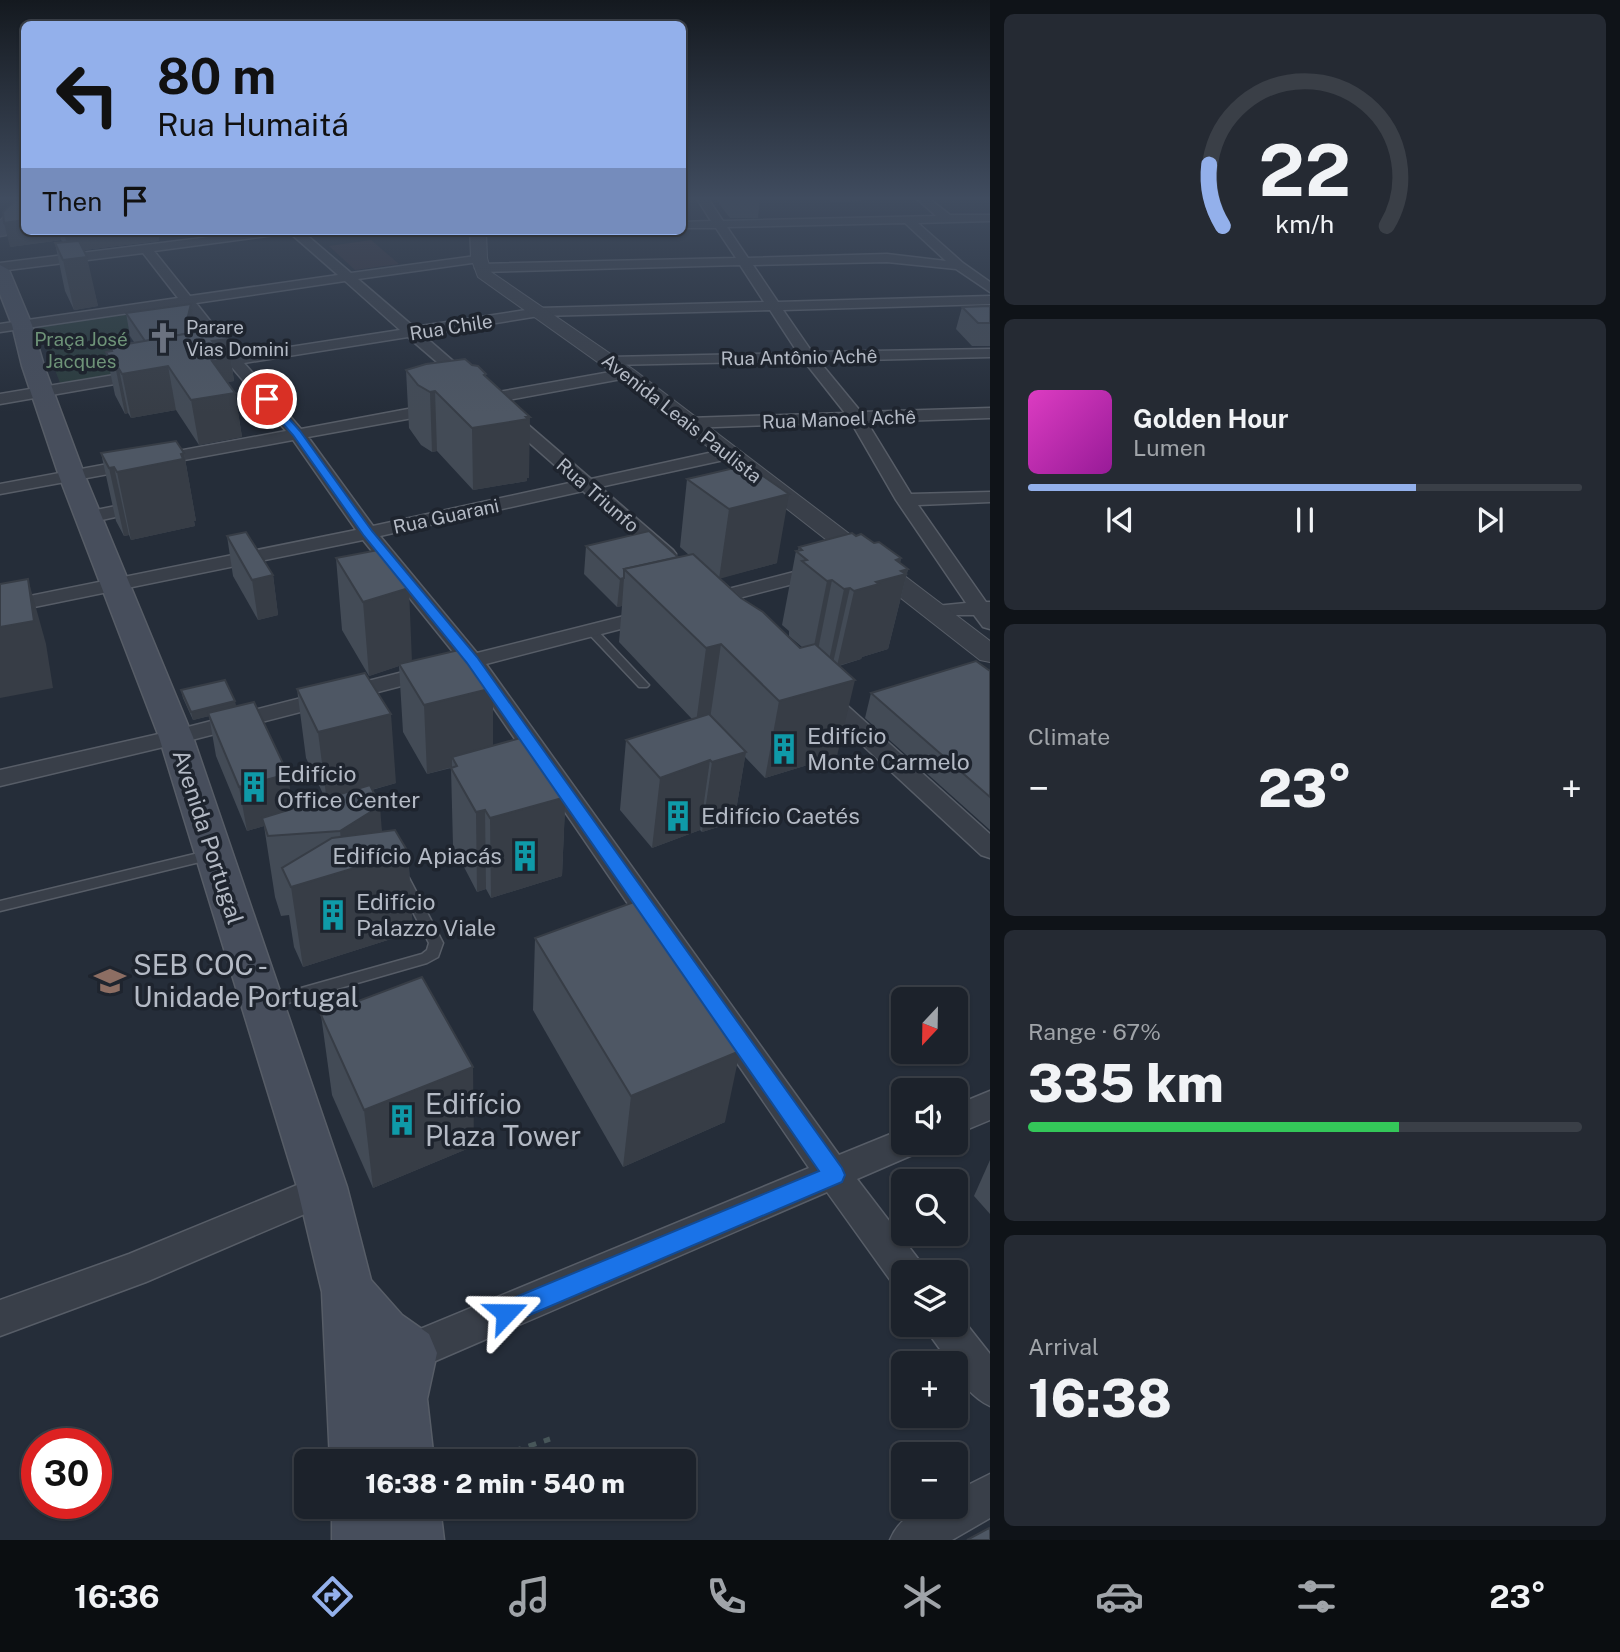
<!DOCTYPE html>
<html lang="en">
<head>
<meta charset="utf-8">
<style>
  :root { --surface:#1c222b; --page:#252a33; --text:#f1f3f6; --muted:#a0a4a9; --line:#3a3f47; --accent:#93b0eb }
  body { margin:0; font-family:"Public Sans",sans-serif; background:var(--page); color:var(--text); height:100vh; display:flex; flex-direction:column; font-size:26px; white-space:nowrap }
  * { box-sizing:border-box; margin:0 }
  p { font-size:23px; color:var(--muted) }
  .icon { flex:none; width:38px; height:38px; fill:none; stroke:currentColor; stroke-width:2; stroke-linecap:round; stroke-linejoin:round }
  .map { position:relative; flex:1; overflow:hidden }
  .panel { display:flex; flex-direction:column; gap:14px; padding:14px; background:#0f1318; width:630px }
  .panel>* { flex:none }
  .banner { position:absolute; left:21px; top:21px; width:665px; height:214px; border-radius:10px; box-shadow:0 2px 5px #0004,0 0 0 2px var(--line); background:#93b0eb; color:#111; overflow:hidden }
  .needle { width:46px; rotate:202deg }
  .buttons { position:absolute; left:891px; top:987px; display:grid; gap:14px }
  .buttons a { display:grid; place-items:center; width:77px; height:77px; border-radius:10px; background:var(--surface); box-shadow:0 2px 5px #0004,0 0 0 2px var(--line); font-size:35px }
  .speed { position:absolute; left:21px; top:1428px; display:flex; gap:14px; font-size:35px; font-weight:700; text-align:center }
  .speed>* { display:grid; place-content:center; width:91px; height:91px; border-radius:50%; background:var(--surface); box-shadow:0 2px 5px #0004,0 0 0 2px var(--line); line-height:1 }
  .speed .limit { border:10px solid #d22; background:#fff; color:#111 }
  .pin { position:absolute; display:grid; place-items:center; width:60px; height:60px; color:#fff; margin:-30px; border:4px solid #fff; border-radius:50%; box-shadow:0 2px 7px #0007 }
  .me { position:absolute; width:77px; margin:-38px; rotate:67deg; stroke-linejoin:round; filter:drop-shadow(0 0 5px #0008) }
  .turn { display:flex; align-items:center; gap:24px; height:147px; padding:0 21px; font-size:32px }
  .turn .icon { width:91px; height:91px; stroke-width:2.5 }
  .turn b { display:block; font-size:49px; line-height:60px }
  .then { display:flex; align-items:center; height:66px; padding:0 21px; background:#0003; gap:14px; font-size:26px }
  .big { font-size:52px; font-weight:800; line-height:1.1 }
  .panel .card { flex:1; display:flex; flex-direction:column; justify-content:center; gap:10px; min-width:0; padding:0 24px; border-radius:10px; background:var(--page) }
  .panel .dial { align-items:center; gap:0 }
  .dial svg { height:182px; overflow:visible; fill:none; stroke:var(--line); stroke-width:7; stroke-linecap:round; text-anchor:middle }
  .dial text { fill:var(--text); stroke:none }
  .song { display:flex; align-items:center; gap:21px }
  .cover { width:84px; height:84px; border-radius:10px; background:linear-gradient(135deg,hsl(310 70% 55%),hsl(300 70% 35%)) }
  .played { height:7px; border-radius:4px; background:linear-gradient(90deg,var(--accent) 70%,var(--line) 70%) }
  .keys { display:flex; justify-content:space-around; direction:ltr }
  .heat { display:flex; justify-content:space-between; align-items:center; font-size:38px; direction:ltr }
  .charge { height:10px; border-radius:5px; background:linear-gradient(90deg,#34c759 67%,var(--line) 0) }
  .trip { position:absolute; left:294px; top:1449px; width:402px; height:70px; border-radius:10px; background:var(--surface); box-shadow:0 2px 5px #0004,0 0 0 2px var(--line); font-weight:800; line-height:70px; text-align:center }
  .menu { display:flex; height:112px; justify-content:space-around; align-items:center; background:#0b0e11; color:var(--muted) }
  .menu .icon { width:49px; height:49px }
  .menu .current { color:var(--accent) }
  .menu b { font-size:32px; color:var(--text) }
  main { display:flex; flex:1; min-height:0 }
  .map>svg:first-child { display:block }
</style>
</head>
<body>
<main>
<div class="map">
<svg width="990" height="1540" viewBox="0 0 990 1540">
  <rect width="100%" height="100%" fill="#252d39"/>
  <polygon fill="#35333e" points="371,240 399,264 355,270 329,246"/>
  <polygon fill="#2a3b3c" points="173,305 187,324 118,333 142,370 60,383 38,326"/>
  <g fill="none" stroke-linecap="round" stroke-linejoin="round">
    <defs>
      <g id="service">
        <polygon points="591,627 595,628 647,683 649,685 647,687 639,687 587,632 586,630 587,628"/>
        <polygon points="211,850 216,852 218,855 216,858 0,911 0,901"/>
        <polygon points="404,876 409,878 443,943 438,957 427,963 267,1009 262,1007 259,1003 262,999 422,954 427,950 429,943 397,881 399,878"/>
      </g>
      <g id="minor">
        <path d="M696,197H707L723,221L936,216L915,197H927L950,215H990V221L918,223L963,263L990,282V292L956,269L887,262L753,265L778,302L990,296V304L783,310L812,352L990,349V357L819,361L861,412L990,408V418L867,422L911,494L990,492V502L918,505L986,602H990V629L983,627L974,615H926L923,611L926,607L966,603L896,500L851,422L688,428L680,423L688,418L845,413L804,361L609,365L602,361L609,357L798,353L770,310L539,316L423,335L476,381L479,384L476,387H466L408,337L244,363L301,429L440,403L446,405L448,408L440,413L308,437L373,526L574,482L500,417L498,414L500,411H512L591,479L727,449L733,450L736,454L733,458L600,487L673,550L676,554L673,558H659L583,491L380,536L477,653L652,609L659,611L662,615L659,619L486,664L839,1155L903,1129V1143H922L917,1153L857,1179L919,1260L924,1272H903V1288L893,1284L827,1192L410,1372L396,1367L391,1353L396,1339L809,1168L467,669L176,744L0,786V770L176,730L458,658L363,540L0,614V602L356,530L293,440L0,494V484L286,431L230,365H217L215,362L217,359L223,357L183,305L0,332V324L178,298L143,253L0,271V263L258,231H302L351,273L483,255V261L479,262L358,279L414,327L539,308L764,302L740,265L481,272L475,268L481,264L736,258L716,228H682V222L711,221ZM905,223L946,261L887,254L748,258L727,227ZM290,233L338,275L190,296L154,251ZM345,281L400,330L237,355L196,303Z"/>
        <polygon points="627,369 635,374 632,377 476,406 468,401 476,396"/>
        <polygon points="144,370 152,375 149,378 0,404 0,394"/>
        <polygon points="146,500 155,505 152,509 88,523 79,517 81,513"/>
        <polygon points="821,565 828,567 831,571 828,575 704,607 697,605 694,601 697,597"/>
        <polygon points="823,689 831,691 990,834 990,858 981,855 815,701 812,696 815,691"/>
        <polygon points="990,1091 990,1120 956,1134 956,1105"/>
        <polygon points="322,1172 334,1176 339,1187 334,1198 321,1207 146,1282 0,1336 0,1300 129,1254 297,1185"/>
        <path d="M956,1311L990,1354V1406C975,1399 956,1381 956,1363H950L932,1338L926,1325H956Z"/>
        <path d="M990,1474V1518L952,1540H890C902,1511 927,1507 956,1507V1491Z"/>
      </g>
      <polygon id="tertiary" points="470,231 486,231 487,258 491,272 634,370 990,641 990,662 980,660 620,378 478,277 471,258"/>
      <g id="secondary">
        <polygon points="24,201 24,215 6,235 0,236 0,221 18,203"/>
        <polygon points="0,265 9,270 32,325 44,366 85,476 193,737 347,1187 371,1280 402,1315 429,1334 437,1353 427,1399 434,1461 330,1461 322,1292 297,1187 159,737 59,476 22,366 12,325 0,294"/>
        <polygon points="332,1507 440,1507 444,1540 332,1540"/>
      </g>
    </defs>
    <use href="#service" stroke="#575d67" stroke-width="3"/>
    <use href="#minor" stroke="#575d67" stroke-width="3"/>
    <use href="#tertiary" stroke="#575d67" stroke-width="2"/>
    <use href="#secondary" stroke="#575d67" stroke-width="3"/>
    <polyline stroke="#475659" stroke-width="5" stroke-dasharray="8 8" stroke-linecap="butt" points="483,1461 550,1439"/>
    <use href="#service" fill="#393f49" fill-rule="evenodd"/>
    <use href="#minor" fill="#393f49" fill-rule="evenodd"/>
    <use href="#tertiary" fill="#393f49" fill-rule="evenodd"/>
    <use href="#secondary" fill="#474e5c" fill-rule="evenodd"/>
  </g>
  <g fill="#434b56">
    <polygon points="714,197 760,197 758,218 730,218"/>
    <polygon points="826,197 863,197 862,201 831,202"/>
    <polygon points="24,231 165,231 164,234 158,234 159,241 84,250 98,306 74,310 65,291 55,243 63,242 61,240 10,247"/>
    <polygon points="191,304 194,322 228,339 234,381 228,382 235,393 242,437 199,445 176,410 131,418 128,413 125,414 115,395 106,352 111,351 110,347 134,342 130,336 126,313"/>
    <polygon points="990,306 990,346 972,346 956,329 962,307"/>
    <polygon points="472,365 486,374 486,377 529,478 527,478 527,481 473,490 437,451 432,452 421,445 409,428 406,370"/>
    <polygon points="101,453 184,453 196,521 194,521 195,526 131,540 129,535 124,536 116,521"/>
    <polygon points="747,465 777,563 720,578 800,648 802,647 789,636 789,631 782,625 796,551 798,550 799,547 856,536 874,543 901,558 900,563 908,569 888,649 862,657 861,659 839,666 837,756 765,778 745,757 734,822 702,832 700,830 652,848 620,810 626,740 692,719 619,642 622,606 617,607 584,574 586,546 678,557 689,555 680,547 687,479"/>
    <polygon points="227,536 273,575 278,615 258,620 233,576"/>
    <polygon points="336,558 412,661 493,746 528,744 566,783 562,876 491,898 486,889 477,892 453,846 451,768 427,774 403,732 399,666 369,676 342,630"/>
    <polygon points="990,671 990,830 865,718 871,693"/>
    <polygon points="297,689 396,783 372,790 382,832 408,852 413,932 303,967 294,947 289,915 281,916 275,897 264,826 247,831 216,756 209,716 193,720 183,698 181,690 236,706 292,808 325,798 306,758"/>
    <polygon points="535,938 725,1122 623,1167 533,1010"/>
    <polygon points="321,1015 474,1146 373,1188 332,1095"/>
    <polygon points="990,1160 990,1214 974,1196"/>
  </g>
  <g fill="#373d46">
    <polygon points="24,220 24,231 59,231 61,240 10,247 4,223"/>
    <polygon points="64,231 165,231 164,234 158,234 159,241 68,252"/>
    <polygon points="87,257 98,306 74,310 63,260"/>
    <polygon points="191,304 195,326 228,339 234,381 228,382 230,394 235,393 242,437 199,445 191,400 212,361 186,324"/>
    <polygon points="168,366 176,410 131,418 122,374"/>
    <polygon points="119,369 128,413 125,414 116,370"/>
    <polygon points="486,374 487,426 530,417 529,478 527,478 527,481 473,490 472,428 484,375"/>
    <polygon points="435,391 437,451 432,452 430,392"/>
    <polygon points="184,453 196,521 194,521 195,526 131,540 117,472"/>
    <polygon points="114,467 129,535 124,536 109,468"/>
    <polygon points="789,494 777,563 719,579 729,509"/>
    <polygon points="901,558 897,577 901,571 908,569 888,649 862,657 861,659 837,666 854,591 896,560"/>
    <polygon points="273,575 278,615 258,620 252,580"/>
    <polygon points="624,578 622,606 617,607 620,579"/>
    <polygon points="28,579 46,644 53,688 0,698 0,627"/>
    <polygon points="832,580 817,655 812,656 827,581"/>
    <polygon points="409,588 412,662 399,664 399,666 369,676 363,602"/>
    <polygon points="850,588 833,663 828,665 844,589"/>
    <polygon points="721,644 710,719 696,723 706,648"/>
    <polygon points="855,680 837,756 765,778 779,701"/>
    <polygon points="493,688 493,757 452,757 452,767 427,774 424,705"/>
    <polygon points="235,701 237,709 208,713 209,716 193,720 191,712"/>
    <polygon points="391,714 396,783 327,802 318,732"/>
    <polygon points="746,752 734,822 702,832 712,762"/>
    <polygon points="710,760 700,830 652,848 660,778"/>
    <polygon points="288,774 294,818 262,818 264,826 247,831 239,787"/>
    <polygon points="566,783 562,876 491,898 490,818 558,785"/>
    <polygon points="380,806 384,859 408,852 413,932 303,967 291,887 345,871 340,831"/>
    <polygon points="485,810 486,889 477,892 476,812"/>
    <polygon points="740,1051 725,1122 623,1167 631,1096"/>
    <polygon points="473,1067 474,1146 373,1188 364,1110"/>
  </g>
  <g fill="#4e5764" stroke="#373d46" stroke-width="2">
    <polygon points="19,197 24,197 24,220 4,223 3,212"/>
    <polygon points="79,241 87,257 63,260 55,243"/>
    <polygon points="191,304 186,324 201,321 208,330 145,341 126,313"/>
    <polygon points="990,306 990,323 978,323 962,307"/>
    <polygon points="219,328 228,339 212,341 225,359 212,361 235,393 191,400 168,366 122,374 119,369 116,370 106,352 112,351 110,347"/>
    <polygon points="465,359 472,365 478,366 486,374 484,375 530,417 526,417 528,419 472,428 435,391 430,392 418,385 406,370 426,364"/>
    <polygon points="176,441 184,453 181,454 183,459 117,472 114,467 109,468 101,453"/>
    <polygon points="747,465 789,494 729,509 687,479"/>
    <polygon points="649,531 678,557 624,569 624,578 620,579 586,546"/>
    <polygon points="246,532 273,575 252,580 227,536"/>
    <polygon points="852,533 856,536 861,534 874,543 879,542 901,558 896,560 908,569 901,571 906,574 876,582 879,584 854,591 850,588 844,589 832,580 827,581 802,561 807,560 796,551 802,550 799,547"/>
    <polygon points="378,550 409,588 363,602 336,558"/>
    <polygon points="693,554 741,598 763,612 800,648 815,644 855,680 779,701 721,644 706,648 624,569"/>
    <polygon points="28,579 34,621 0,627 0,584"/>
    <polygon points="463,649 493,688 424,705 399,664"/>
    <polygon points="976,661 990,671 990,797 871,693"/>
    <polygon points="365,673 391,714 318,732 297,689"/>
    <polygon points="225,680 235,701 191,712 181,690"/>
    <polygon points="254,702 288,774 239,787 208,713"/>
    <polygon points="709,714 746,752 712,762 710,760 660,778 626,740"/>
    <polygon points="524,737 528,744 539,741 566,783 558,785 566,797 490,818 485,810 476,812 451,768 457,766 452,757"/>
    <polygon points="370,785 380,806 340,831 268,836 262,818"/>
    <polygon points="395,830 408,852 291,887 282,868 332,838"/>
    <polygon points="634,902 740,1051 631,1096 535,938"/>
    <polygon points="422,977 473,1067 364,1110 321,1015"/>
    <polygon points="989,1528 990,1530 990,1540 967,1540"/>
  </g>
  <linearGradient id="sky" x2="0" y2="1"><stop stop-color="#14191f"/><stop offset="0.48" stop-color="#404c5f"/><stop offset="1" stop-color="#404c5f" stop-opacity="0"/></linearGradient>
  <rect width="990" height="413" fill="url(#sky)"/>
  <polygon fill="#1a73e8" stroke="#114b97" stroke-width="2" points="263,397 270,397 300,431 372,531 477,657 842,1168 845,1175 842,1182 506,1325 497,1321 494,1313 497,1305 819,1171 467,663 364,536 293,435 263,401"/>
  <defs>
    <symbol id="church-bare" viewBox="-9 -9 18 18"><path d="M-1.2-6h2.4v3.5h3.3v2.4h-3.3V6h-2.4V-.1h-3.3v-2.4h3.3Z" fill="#6b7280" stroke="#1e242e" stroke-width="2.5" paint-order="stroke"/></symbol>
    <symbol id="building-bare" viewBox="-9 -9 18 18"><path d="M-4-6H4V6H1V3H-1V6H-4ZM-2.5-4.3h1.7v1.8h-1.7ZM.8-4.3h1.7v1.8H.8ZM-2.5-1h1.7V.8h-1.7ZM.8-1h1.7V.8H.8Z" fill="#0f9aa8" stroke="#1e242e" stroke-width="2.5" paint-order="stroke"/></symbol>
    <symbol id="school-bare" viewBox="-9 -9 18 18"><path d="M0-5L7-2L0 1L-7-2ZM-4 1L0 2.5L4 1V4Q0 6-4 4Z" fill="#8d6e63" stroke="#1e242e" stroke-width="2.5" paint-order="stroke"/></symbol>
  </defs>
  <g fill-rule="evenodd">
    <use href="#church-bare" x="141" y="316" width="44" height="44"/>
    <use href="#building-bare" x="762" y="727" width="44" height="44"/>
    <use href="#building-bare" x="232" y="765" width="44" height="44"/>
    <use href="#building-bare" x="656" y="794" width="44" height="44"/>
    <use href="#building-bare" x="503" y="834" width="44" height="44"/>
    <use href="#building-bare" x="311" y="893" width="44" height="44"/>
    <use href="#school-bare" x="88" y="959" width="44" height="44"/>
    <use href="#building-bare" x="380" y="1098" width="44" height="44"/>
  </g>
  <g text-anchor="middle" stroke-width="7" stroke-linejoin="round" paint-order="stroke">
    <g font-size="19" fill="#b4bac5" stroke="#1e242e" text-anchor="start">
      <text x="186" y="334">Parare<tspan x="186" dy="22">Vias Domini</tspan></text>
    </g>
    <g font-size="19" fill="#b4bac5" stroke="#1e242e">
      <text transform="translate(451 327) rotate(-9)" y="7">Rua Chile</text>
      <text transform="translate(799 357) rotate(-1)" y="7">Rua Antônio Achê</text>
      <text transform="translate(682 418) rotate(38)" y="7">Avenida Leais Paulista</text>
      <text transform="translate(839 419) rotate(-2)" y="7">Rua Manoel Achê</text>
      <text transform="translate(598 495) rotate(41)" y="7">Rua Triunfo</text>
      <text transform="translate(446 516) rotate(-12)" y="7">Rua Guarani</text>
    </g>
    <g font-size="19" fill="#6e9378" stroke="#1e242e">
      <text x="81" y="346">Praça José<tspan x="81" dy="22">Jacques</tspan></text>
    </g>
    <g font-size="23" fill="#b4bac5" stroke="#1e242e" text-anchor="start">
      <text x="807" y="744">Edifício<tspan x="807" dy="26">Monte Carmelo</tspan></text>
      <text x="277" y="782">Edifício<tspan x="277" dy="26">Office Center</tspan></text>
      <text x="701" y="824">Edifício Caetés</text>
      <text x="502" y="864" text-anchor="end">Edifício Apiacás</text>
      <text x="356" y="910">Edifício<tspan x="356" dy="26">Palazzo Viale</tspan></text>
    </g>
    <g font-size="23" fill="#b4bac5" stroke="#1e242e">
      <text transform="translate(208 837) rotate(72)" y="8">Avenida Portugal</text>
    </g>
    <g font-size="28" fill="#b4bac5" stroke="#1e242e" text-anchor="start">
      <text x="133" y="975">SEB COC -<tspan x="133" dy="32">Unidade Portugal</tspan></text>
      <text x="425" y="1114">Edifício<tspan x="425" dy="32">Plaza Tower</tspan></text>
    </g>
  </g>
</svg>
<div class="buttons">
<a><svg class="needle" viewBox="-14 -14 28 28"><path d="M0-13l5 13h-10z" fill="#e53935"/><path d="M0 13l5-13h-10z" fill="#a0a4a9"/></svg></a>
<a><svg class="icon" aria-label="sound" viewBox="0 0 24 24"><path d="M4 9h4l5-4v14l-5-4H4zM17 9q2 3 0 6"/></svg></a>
<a><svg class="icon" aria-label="search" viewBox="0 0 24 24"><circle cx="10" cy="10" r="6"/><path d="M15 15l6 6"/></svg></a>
<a><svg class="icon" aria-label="layers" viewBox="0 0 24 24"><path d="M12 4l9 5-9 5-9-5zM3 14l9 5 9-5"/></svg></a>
<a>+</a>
<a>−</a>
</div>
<div class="speed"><div class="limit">30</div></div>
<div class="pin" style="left:267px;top:399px;background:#d93025"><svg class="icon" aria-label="arrive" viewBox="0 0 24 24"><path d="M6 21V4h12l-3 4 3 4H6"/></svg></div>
<svg class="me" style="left:506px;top:1313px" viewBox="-20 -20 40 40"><path d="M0-17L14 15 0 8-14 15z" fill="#1a73e8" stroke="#fff" stroke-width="4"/></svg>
<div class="trip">16:38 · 2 min · 540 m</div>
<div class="banner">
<div class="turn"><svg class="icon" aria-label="left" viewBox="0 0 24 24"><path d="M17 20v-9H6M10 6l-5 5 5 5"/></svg><div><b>80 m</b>Rua Humaitá</div></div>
<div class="then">Then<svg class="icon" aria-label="arrive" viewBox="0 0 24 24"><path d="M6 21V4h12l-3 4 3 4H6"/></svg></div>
</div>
</div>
<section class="panel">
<div class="card dial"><svg viewBox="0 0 100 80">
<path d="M14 69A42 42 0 1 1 86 69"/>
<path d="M14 69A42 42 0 0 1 8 42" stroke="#93b0eb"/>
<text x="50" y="56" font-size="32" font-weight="700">22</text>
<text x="50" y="72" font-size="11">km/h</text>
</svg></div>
<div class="card">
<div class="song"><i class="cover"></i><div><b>Golden Hour</b><p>Lumen</p></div></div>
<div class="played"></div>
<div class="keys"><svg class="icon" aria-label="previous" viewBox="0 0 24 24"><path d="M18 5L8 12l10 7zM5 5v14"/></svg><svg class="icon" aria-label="pause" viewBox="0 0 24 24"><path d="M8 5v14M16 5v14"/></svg><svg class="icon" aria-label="next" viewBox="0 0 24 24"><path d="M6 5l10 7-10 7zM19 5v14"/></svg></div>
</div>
<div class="card"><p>Climate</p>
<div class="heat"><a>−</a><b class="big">23°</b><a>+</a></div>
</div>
<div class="card"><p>Range · 67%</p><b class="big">335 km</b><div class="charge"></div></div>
<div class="card"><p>Arrival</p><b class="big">16:38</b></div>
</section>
</main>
<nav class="menu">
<b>16:36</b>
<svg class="icon current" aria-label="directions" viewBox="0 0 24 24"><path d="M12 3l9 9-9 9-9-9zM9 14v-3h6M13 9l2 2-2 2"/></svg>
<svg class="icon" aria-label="music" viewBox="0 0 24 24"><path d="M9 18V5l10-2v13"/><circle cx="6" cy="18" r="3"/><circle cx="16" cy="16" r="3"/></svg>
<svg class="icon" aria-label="phone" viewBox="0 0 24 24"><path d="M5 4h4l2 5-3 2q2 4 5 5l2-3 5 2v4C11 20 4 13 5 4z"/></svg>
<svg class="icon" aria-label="climate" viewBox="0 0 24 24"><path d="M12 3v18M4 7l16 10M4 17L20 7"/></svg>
<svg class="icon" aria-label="car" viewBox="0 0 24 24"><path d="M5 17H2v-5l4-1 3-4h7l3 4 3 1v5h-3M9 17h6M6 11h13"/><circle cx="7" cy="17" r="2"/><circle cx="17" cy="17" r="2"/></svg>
<svg class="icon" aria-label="filters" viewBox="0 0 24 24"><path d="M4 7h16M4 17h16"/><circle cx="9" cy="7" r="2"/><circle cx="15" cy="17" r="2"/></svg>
<b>23°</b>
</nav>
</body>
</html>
